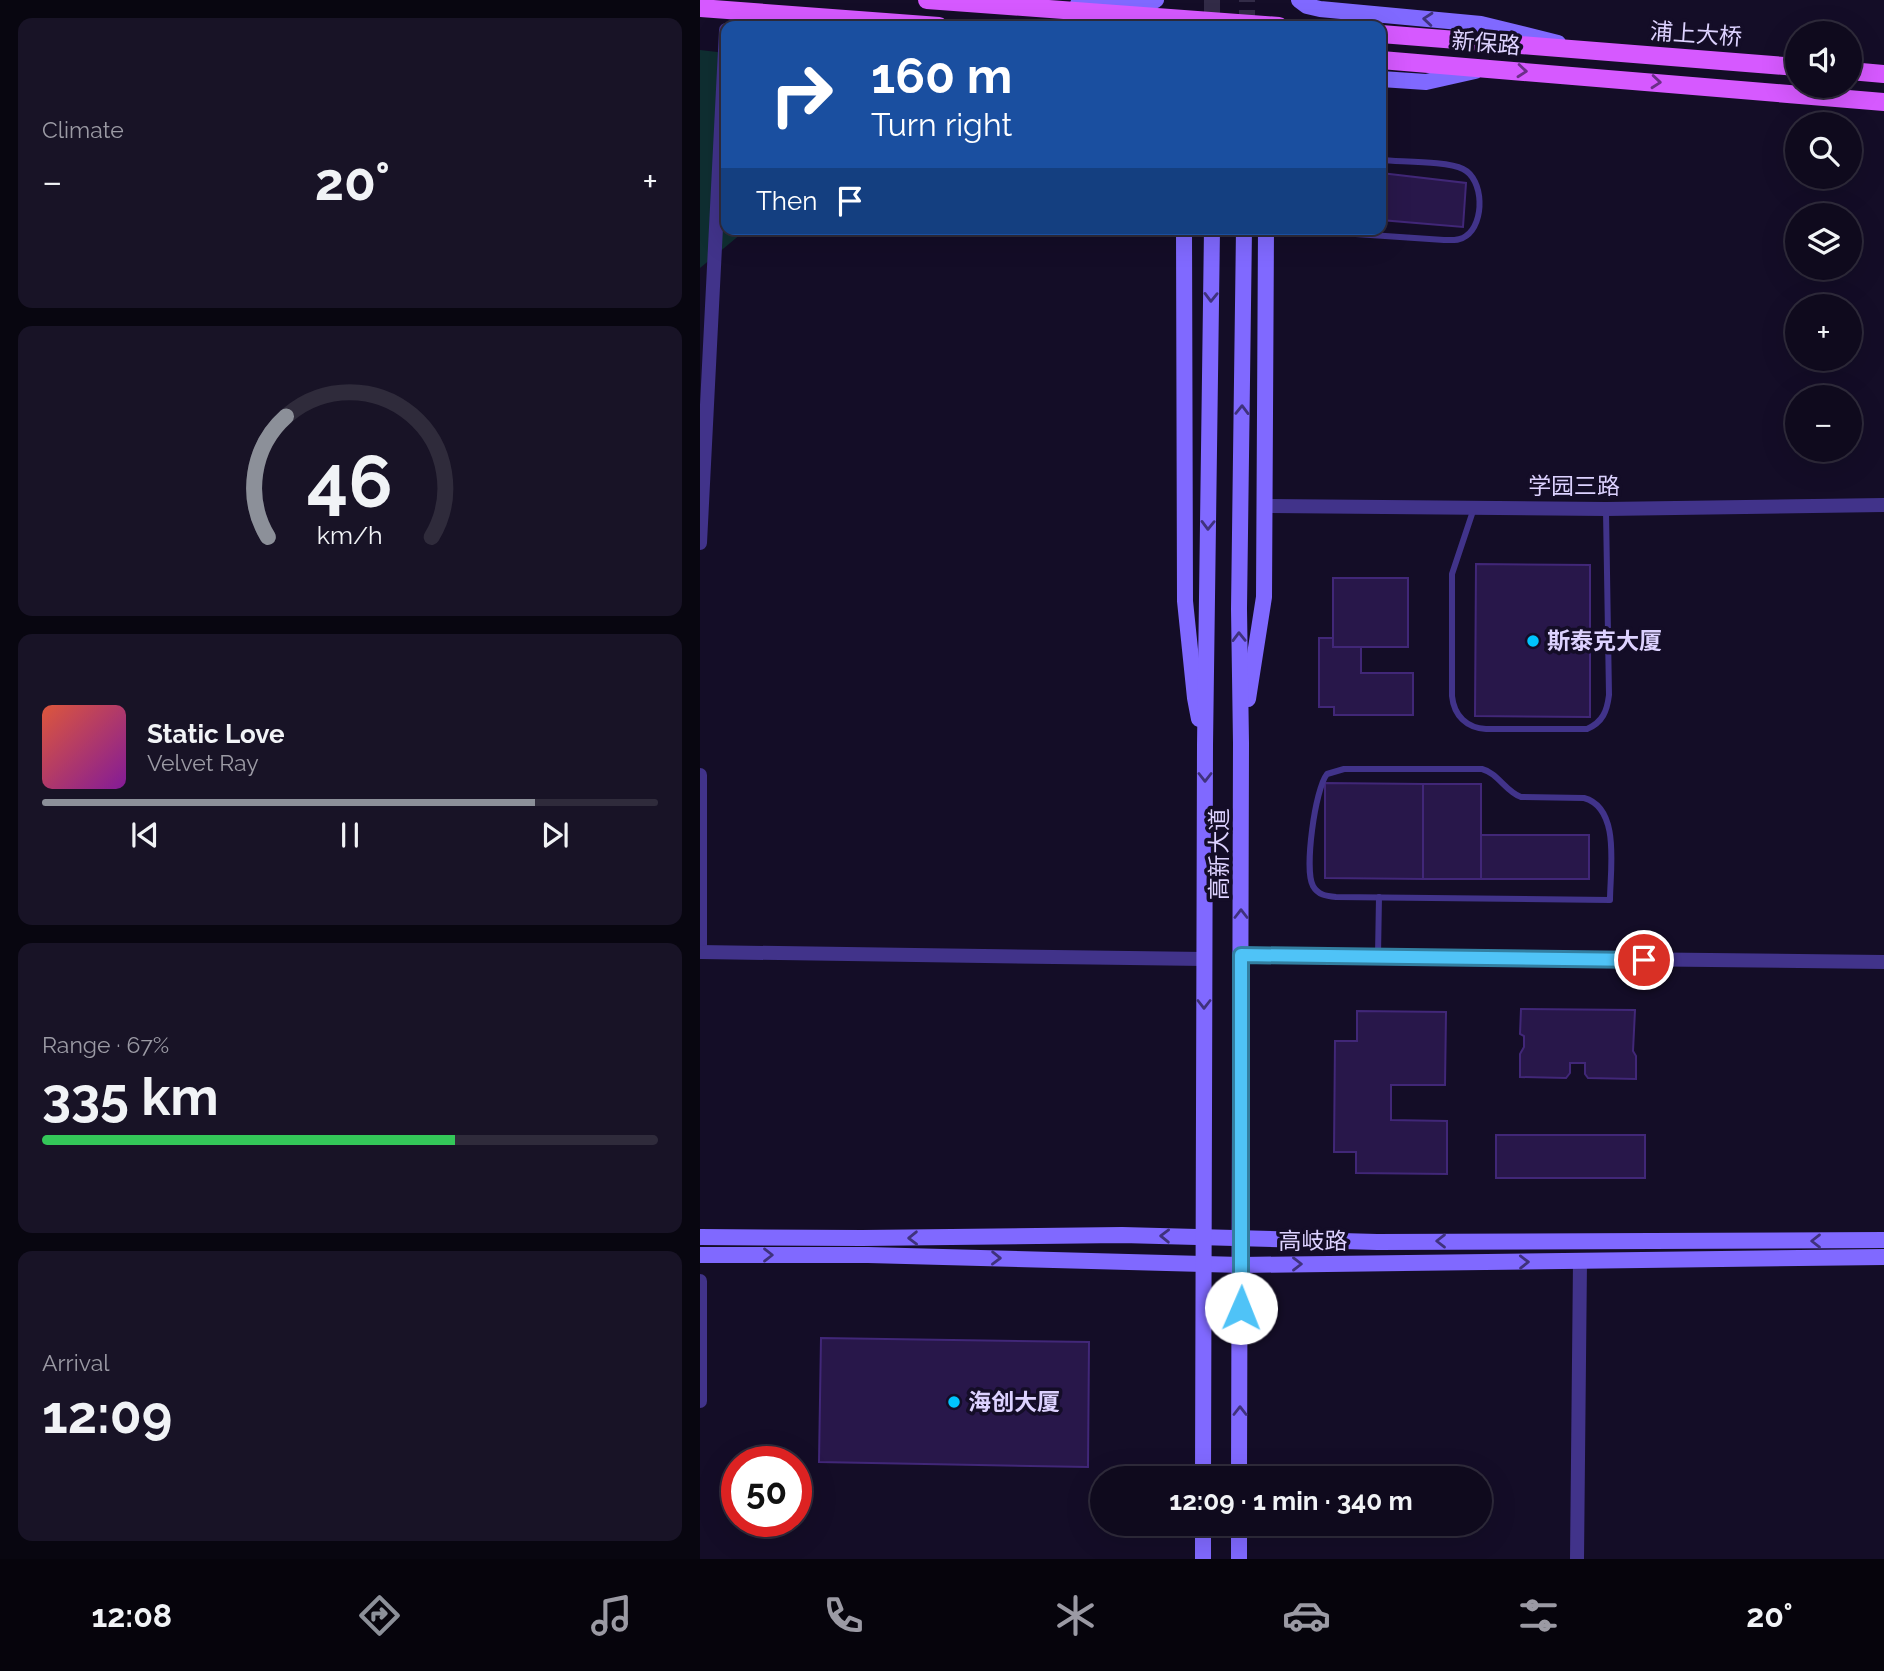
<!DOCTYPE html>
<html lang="en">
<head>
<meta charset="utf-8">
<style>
  :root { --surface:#0f0a1d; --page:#181326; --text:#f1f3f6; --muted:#9b9aa4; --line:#2f2b3b; --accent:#8c9099 }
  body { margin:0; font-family:Raleway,"Noto Sans SC",sans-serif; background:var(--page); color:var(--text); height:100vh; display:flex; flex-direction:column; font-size:26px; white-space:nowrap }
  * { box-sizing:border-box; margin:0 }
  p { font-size:23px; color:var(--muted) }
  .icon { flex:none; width:38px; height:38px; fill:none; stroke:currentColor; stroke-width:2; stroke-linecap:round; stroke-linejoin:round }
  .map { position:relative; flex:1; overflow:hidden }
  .drawer { display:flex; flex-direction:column; gap:18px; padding:18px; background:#080610; width:700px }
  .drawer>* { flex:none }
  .hud { position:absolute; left:21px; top:21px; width:665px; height:214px; border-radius:14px; box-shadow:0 7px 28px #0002,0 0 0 2px var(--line); background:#1a4fa0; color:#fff; overflow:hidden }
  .tools { position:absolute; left:1085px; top:21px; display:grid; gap:14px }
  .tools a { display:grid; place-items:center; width:77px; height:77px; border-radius:50%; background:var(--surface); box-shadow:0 7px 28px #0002,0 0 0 2px var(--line); font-size:35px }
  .speed { position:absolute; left:21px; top:1446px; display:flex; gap:14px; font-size:35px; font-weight:700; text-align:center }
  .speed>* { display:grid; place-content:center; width:91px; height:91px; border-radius:50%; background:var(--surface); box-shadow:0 7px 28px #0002,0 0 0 2px var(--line); line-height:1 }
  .speed .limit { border:10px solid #d22; background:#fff; color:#111 }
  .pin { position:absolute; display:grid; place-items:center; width:60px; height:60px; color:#fff; margin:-30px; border:4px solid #fff; border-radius:50%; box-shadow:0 2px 7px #0007 }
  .me { position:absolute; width:77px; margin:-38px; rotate:1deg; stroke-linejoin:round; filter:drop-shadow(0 0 5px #0008) }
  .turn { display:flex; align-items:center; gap:24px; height:147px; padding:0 35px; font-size:32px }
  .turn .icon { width:91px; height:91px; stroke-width:2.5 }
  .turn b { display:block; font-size:49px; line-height:60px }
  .then { display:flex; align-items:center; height:66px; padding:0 35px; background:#0003; gap:14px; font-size:26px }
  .big { font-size:52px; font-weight:700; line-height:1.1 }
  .drawer .widget { flex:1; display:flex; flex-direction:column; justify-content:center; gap:10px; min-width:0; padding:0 24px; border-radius:14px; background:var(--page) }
  .drawer .dial { align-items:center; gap:0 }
  .dial svg { height:182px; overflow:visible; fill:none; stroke:var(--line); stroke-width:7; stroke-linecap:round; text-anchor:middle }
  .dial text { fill:var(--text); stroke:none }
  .song { display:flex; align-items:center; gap:21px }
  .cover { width:84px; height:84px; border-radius:10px; background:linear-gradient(135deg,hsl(10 70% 55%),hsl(290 70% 35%)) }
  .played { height:7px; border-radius:4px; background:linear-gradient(90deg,var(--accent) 80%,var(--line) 80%) }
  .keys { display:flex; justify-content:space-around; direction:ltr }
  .heat { display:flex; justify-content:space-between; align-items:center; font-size:38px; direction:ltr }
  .charge { height:10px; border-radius:5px; background:linear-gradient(90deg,#34c759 67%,var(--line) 0) }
  .trip { position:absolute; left:390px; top:1466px; width:402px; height:70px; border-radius:35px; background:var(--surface); box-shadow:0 7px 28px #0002,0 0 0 2px var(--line); font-weight:700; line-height:70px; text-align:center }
  .tab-bar { display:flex; height:112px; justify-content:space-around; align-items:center; background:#06040c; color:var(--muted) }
  .tab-bar .icon { width:49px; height:49px }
  .tab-bar .active { color:var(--accent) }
  .tab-bar b { font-size:32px; color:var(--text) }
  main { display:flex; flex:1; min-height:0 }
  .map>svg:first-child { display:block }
</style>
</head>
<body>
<main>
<section class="drawer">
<div class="widget"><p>Climate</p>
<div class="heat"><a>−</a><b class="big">20°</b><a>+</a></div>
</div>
<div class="widget dial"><svg viewBox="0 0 100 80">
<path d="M14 69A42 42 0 1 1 86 69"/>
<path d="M14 69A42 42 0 0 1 22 16" stroke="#8c9099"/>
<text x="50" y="56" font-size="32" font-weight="700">46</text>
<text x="50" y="72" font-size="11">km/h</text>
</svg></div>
<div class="widget">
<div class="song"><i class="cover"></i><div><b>Static Love</b><p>Velvet Ray</p></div></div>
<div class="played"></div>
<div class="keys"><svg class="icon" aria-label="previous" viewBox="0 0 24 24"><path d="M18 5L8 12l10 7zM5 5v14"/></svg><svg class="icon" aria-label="pause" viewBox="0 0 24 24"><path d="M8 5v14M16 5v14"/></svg><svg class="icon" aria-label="next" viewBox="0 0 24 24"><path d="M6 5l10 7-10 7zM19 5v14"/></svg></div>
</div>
<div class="widget"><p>Range · 67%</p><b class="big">335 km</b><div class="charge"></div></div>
<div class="widget"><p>Arrival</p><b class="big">12:09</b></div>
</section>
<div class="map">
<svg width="1184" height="1559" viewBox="0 0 1184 1559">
  <rect width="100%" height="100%" fill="#140d27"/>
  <polygon fill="#0f2e31" points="0,50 26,53 26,229 47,229 0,268"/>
  <g fill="#28174a" stroke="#412778" stroke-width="2">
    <polygon points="681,173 766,183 763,227 681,220"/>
    <polygon points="776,564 890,565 890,717 775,716"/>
    <rect x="633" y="578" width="75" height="69"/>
    <polygon points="619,638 633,638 633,647 661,647 661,673 713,673 713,715 634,715 634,707 619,707"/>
    <polygon points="625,783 723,784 723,879 625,878"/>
    <rect x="723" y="784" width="58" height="95"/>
    <rect x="781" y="835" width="108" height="44"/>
    <polygon points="821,1009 935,1010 933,1051 936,1056 936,1079 888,1078 885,1074 885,1063 870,1063 870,1073 866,1078 820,1077 820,1054 824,1047 824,1036 820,1034"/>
    <polygon points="657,1011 746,1012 745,1085 691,1085 691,1120 747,1121 747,1174 656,1173 656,1152 634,1152 635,1041 657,1041"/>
    <rect x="796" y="1135" width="149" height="43"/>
    <polygon points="121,1338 389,1342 388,1467 119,1462"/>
  </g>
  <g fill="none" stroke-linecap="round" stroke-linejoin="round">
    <g stroke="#322b47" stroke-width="16" stroke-dasharray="16 8" stroke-linecap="butt">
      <polyline points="512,0 512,26"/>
      <polyline points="547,26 547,0"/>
    </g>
    <g stroke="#41338a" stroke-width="6">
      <path d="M582,229L744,240C752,240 760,241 766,236C785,223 784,179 763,169C747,161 700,162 681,160"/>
      <path d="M774,508L752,574V696C754,716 767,728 786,729H887C903,722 907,711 909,695L906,511"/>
      <path d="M644,769H782C798,773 805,791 821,797L884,798C921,808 910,870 910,900L636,897C626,896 618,895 613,886C604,870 615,789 627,774Z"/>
      <polyline points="678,955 679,897"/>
    </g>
    <g stroke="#41338a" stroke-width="14">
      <polyline points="564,506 906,509 1184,505"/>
      <polyline points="0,543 26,30"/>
      <polyline points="0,775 0,951"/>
      <polyline points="0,952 505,959"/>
      <polyline points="541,955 1184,962"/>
      <polyline points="0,1281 0,1401"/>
      <polyline points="877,1559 880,1261"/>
    </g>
    <g stroke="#8069ff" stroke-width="16">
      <polyline points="599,0 607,6 620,9 781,24 858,43"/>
      <polyline points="378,4 447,4 456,0"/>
      <polyline points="85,21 114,26"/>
      <polyline points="681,79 726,82 775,71"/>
      <polyline points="484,229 485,601 495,698 499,719"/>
      <polyline points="548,699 564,597 566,229"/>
      <polyline points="0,1237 162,1238 422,1235 677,1242 1184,1240"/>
      <polyline points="0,1255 168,1255 541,1265 1184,1257"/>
      <polyline points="503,1479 505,745 512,229"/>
      <polyline points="539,1479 541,743 539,609 544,229"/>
      <polyline points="503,1559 503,1524"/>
      <polyline points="539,1559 539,1524"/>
    </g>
    <g stroke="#d659ff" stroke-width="18">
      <polyline points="227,0 579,26"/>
      <polyline points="0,8 239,26"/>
      <polyline points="681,34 1097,67"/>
      <polyline points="681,60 1184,102"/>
      <polyline points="1150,71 1184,74"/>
    </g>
  </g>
  <defs><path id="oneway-chevron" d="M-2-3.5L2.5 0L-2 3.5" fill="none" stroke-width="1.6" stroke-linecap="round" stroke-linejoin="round" transform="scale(1.75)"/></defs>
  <g stroke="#3f327d">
    <use href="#oneway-chevron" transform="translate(728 19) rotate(-175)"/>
    <use href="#oneway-chevron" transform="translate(511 297) rotate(91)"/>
    <use href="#oneway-chevron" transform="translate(542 410) rotate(-89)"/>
    <use href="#oneway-chevron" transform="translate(508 525) rotate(91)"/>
    <use href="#oneway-chevron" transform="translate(539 637) rotate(-91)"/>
    <use href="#oneway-chevron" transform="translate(505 777) rotate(90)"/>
    <use href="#oneway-chevron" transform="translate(541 914) rotate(-90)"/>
    <use href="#oneway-chevron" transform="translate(504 1004) rotate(90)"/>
    <use href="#oneway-chevron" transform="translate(465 1236) rotate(-179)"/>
    <use href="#oneway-chevron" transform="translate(213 1238) rotate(179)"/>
    <use href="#oneway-chevron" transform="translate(741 1241) rotate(180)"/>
    <use href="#oneway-chevron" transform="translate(1116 1241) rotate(-180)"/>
    <use href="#oneway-chevron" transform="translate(68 1255)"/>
    <use href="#oneway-chevron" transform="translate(296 1258) rotate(1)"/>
    <use href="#oneway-chevron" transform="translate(824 1262) rotate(-1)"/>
    <use href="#oneway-chevron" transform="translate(597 1264)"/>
    <use href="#oneway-chevron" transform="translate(540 1411) rotate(-90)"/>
  </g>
  <g stroke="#6b2f88">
    <use href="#oneway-chevron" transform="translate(822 71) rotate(5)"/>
    <use href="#oneway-chevron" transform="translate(956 82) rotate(5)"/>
  </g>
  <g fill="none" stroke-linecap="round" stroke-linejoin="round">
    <defs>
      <polyline id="route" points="541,1308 541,955 944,960"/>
    </defs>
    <use href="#route" stroke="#337fa1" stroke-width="18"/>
    <use href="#route" stroke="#4fc3f7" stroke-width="12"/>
  </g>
  <g fill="#00c4fd" stroke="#140d27" stroke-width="2.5">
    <circle cx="833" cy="641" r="7"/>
    <circle cx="254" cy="1402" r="7"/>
  </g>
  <g text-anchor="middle" stroke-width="7" stroke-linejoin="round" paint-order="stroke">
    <g font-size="23" fill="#ddd2ff" stroke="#140d27">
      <text transform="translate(996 34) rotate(4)" y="8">浦上大桥</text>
      <text transform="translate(786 43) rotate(5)" y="8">新保路</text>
      <text x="874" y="494">学园三路</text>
      <text transform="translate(519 854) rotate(-90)" y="8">高新大道</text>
      <text x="613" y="1249">高岐路</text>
    </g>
    <g font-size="23" font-weight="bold" fill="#ddd2ff" stroke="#140d27" text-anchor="start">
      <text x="847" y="649">斯泰克大厦</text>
      <text x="268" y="1410">海创大厦</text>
    </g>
  </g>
</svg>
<div class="tools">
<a><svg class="icon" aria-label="sound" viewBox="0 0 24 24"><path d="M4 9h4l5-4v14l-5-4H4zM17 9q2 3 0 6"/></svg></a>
<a><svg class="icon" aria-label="search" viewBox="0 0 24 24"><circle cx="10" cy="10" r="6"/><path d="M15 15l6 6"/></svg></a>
<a><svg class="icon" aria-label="layers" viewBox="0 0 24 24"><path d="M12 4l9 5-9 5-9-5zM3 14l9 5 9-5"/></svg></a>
<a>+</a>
<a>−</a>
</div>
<div class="speed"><div class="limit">50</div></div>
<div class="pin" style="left:944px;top:960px;background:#d93025"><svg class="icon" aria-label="arrive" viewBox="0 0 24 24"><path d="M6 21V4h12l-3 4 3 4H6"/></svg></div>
<svg class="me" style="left:541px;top:1308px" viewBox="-20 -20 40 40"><circle r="19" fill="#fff"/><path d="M0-13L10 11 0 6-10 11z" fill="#4fc3f7"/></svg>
<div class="trip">12:09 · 1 min · 340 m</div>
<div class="hud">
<div class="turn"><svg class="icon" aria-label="right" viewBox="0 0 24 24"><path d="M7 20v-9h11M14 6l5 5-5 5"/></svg><div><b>160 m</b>Turn right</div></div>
<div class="then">Then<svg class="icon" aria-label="arrive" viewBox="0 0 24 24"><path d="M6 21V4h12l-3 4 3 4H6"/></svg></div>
</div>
</div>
</main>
<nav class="tab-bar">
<b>12:08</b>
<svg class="icon active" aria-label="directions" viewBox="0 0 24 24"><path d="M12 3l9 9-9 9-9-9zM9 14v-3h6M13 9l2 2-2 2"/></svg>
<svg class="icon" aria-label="music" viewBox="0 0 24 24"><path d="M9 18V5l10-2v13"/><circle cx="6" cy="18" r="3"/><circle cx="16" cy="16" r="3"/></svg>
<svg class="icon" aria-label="phone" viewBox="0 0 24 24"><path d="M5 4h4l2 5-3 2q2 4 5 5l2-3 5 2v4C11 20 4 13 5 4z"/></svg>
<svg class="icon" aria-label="climate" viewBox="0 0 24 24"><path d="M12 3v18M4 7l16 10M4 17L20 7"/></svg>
<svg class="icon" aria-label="car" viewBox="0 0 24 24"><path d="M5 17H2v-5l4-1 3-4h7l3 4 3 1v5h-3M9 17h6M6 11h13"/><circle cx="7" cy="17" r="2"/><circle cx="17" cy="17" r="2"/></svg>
<svg class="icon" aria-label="filters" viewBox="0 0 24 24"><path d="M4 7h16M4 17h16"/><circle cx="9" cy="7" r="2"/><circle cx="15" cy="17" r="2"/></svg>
<b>20°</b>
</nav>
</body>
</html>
